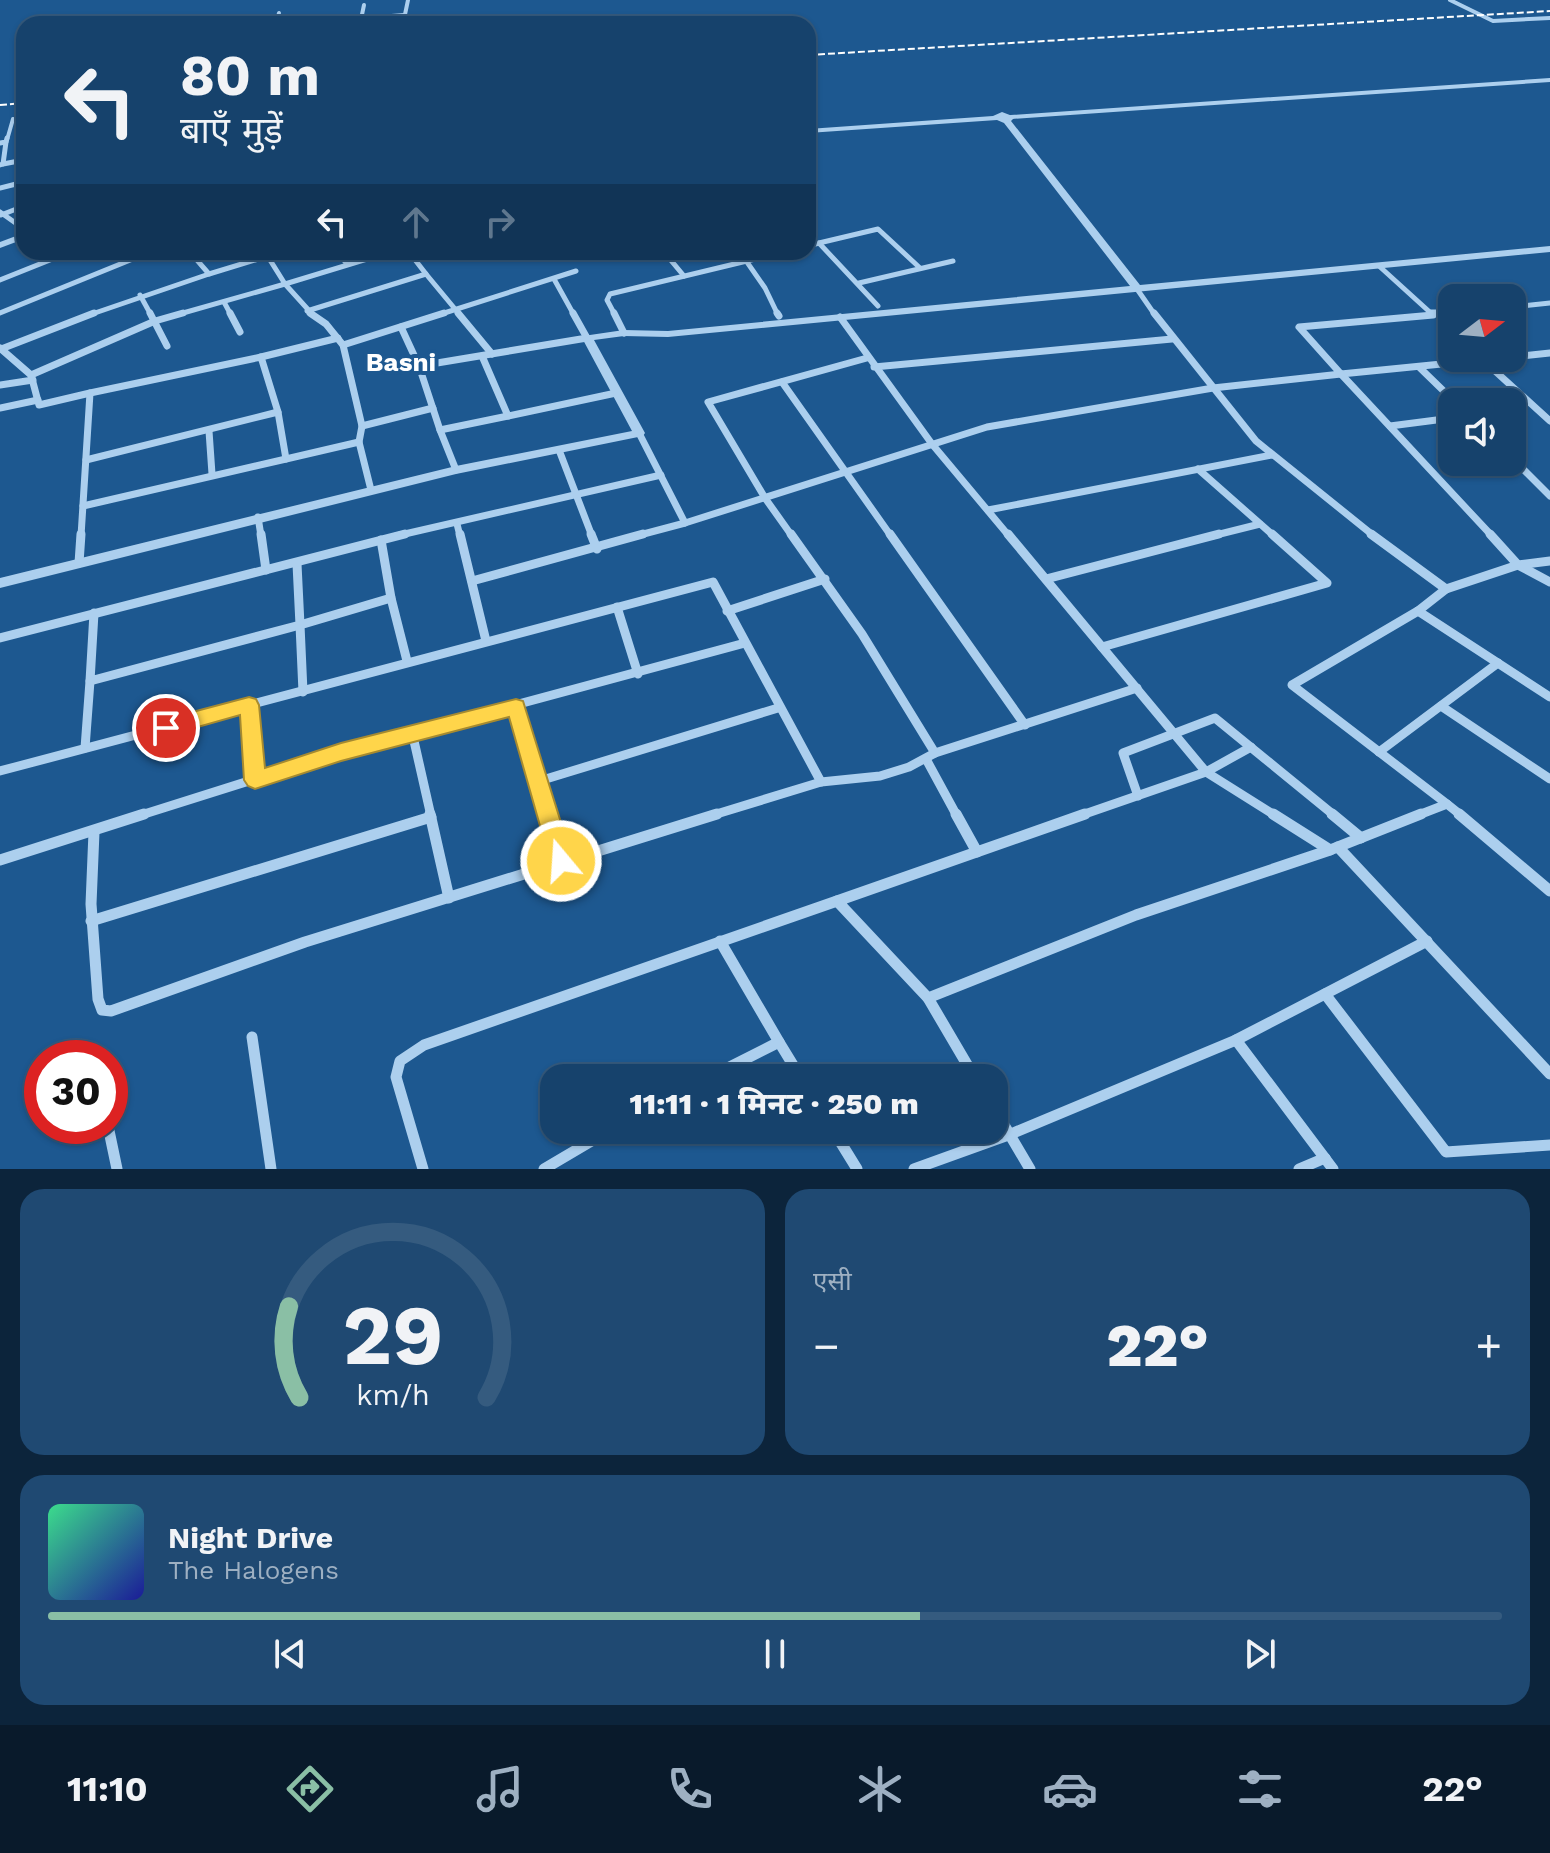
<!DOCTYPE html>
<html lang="hi">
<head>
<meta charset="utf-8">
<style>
  :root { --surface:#16426c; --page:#1f4972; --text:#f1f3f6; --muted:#9eb0c2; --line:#355b7f; --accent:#8abfa5 }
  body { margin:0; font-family:"Work Sans","Noto Sans Devanagari",sans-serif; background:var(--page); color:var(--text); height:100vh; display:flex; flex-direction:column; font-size:30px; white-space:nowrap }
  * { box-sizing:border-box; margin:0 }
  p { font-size:26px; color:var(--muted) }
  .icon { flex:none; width:44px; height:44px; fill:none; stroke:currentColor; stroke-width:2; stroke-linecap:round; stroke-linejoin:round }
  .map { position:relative; height:1169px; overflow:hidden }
  .drawer { display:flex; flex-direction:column; gap:20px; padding:20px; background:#0c243b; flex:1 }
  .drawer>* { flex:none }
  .banner { position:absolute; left:16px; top:16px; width:800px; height:244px; border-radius:24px; box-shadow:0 2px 6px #0004,0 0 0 2px var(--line); background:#16426c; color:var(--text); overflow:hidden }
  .needle { width:52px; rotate:74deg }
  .controls { position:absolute; left:1438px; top:284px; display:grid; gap:16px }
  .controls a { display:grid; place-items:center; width:88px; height:88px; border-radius:16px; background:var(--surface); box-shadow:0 2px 6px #0004,0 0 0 2px var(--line); font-size:40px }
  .speed { position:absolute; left:24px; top:1040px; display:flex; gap:16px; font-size:40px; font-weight:700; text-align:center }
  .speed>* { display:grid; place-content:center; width:104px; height:104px; border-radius:50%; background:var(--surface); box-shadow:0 2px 6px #0004,0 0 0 2px var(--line); line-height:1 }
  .speed .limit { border:12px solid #d22; background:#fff; color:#111 }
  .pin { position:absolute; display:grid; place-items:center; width:68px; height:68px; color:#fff; margin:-34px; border:4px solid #fff; border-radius:50%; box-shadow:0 2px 8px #0007 }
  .me { position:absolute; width:88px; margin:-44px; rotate:342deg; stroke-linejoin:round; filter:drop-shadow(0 0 6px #0008) }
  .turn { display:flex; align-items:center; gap:28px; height:168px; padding:0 32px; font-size:36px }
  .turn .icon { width:104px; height:104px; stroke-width:2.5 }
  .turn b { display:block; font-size:56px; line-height:68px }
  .lanes { display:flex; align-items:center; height:76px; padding:0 32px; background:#0003; justify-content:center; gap:40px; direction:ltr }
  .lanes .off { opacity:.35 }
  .big { font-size:60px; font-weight:800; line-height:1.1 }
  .drawer .card { flex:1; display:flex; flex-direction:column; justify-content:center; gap:12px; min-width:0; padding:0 28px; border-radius:24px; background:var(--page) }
  .drawer .dial { align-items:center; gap:0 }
  .dial svg { height:208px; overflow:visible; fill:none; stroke:var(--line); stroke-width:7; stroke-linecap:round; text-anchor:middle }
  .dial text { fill:var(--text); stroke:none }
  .song { display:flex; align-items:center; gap:24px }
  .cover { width:96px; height:96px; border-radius:12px; background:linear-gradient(135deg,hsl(150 70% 55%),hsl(240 70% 35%)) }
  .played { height:8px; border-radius:4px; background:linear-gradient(90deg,var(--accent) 60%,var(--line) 60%) }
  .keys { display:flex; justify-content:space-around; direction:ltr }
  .heat { display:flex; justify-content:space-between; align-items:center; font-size:44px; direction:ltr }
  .drawer .tiles { flex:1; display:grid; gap:20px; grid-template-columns:1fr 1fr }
  .card:last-child { grid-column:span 2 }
  .trip { position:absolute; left:540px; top:1064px; width:468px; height:80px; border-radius:24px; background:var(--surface); box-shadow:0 2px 6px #0004,0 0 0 2px var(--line); font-weight:800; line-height:80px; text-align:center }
  .tabs { display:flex; height:128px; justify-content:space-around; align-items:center; background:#091a2b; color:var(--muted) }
  .tabs .icon { width:56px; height:56px }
  .tabs .current { color:var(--accent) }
  .tabs b { font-size:36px; color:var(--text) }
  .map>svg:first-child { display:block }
</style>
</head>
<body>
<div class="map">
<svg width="1550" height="1169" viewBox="0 0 1550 1169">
  <rect width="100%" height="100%" fill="#1d5890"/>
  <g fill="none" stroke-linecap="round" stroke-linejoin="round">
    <g stroke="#accfee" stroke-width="4">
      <polyline points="1450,0 1493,21 1550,18"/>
      <polyline points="276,24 279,13"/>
      <polyline points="291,24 404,15"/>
      <polyline points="360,24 364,5"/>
      <polyline points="403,24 408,0"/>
      <polyline points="1011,117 1550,80"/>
      <polyline points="7,140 13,119"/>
    </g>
    <g stroke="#accfee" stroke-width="5">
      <polyline points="0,143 6,142 7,138"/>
      <polyline points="3,164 24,160"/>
      <polyline points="0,165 3,164 6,142"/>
      <polyline points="0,188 24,182"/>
      <polyline points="0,212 24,229"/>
      <polyline points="1,215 24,206"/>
      <polyline points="819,243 878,229 920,268"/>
      <polyline points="808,246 819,243 878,306"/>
      <polyline points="190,252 209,274 268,256"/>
      <polyline points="337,252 347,264"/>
      <polyline points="554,252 560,257 577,252"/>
      <polyline points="664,252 684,276"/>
      <polyline points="740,252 765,288 778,315"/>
      <polyline points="1379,266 1433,315"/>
      <polyline points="426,274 460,315"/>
      <polyline points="554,279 574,315"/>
      <polyline points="0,280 70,252"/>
      <polyline points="859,283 953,261"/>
      <polyline points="1137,289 1155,315"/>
      <polyline points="140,295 151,315"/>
      <polyline points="224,302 231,315"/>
      <polyline points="1512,307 1550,303"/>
      <polyline points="307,311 426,274 409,252"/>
      <polyline points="0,313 150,252"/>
      <polyline points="89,315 209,274"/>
      <polyline points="176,315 285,284 265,252"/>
      <polyline points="313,315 285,284 390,252"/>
      <polyline points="438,315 576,271"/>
      <polyline points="615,315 607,300 610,294 784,252"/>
      <polyline points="1433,315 1452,313"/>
    </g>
    <g stroke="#accfee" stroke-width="7">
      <polyline points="150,313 167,346"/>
      <polyline points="230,313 240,332"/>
      <polyline points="310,313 326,324 343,345 362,426 359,442 371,490"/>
      <polyline points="458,313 492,354"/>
      <polyline points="614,313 624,333"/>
      <polyline points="777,313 779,316"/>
      <polyline points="1154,313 1256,441 1374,536"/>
      <polyline points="1431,313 1452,313"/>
      <polyline points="840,317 932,444 1009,536"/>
      <polyline points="401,327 419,366 587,338 573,313"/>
      <polyline points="343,345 444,313"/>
      <polyline points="0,348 31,375 39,405 90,393"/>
      <polyline points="1,349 94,313"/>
      <polyline points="482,356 508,416 616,393"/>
      <polyline points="261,357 338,338"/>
      <polyline points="1512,357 1550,353"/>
      <polyline points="1483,360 1550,421"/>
      <polyline points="419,366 440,430"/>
      <polyline points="874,367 1172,339"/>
      <polyline points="1419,367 1455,402"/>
      <polyline points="1341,374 1492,536"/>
      <polyline points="1341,374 1502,358"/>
      <polyline points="31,375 155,321 183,313"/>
      <polyline points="782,382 891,536"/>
      <polyline points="0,385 33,380"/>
      <polyline points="0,408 38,400"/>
      <polyline points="362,426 433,408"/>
      <polyline points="1390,426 1452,418"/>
      <polyline points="209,431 212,474"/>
      <polyline points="639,433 685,523 987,427 1213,388 1341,374 1299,327 1433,315"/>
      <polyline points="559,450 592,536"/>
      <polyline points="1512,458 1550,496"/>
      <polyline points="86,460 278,412"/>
      <polyline points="1198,469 1274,536"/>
      <polyline points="456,470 440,430 508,416"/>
      <polyline points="83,506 286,459"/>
      <polyline points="988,510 1272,455"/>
      <polyline points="258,517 261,536"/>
      <polyline points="457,524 460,536"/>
      <polyline points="81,536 90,393 261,357 278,412 286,459 359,442"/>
      <polyline points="396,536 661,475"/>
      <polyline points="636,536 685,523"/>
      <polyline points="792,536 765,498 708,402 867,358"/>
      <polyline points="1212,536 1260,524"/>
    </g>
    <g stroke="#accfee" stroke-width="9">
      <polyline points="261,534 266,570"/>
      <polyline points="460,534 486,641"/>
      <polyline points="591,534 597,549"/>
      <polyline points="791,534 862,634 935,753 1137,688"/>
      <polyline points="890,534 1025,725"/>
      <polyline points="1008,534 1206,772 1276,816"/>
      <polyline points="1371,534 1446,589"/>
      <polyline points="1490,534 1518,565 1550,582"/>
      <polyline points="381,540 391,598 407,661"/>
      <polyline points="79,563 81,534"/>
      <polyline points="1046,579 1219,534"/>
      <polyline points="472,581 643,534"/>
      <polyline points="617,607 638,674"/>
      <polyline points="727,611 825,579"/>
      <polyline points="1418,611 1550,697"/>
      <polyline points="94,613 90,681 300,625 297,564"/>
      <polyline points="0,638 405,534"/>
      <polyline points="1102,647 1327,583 1272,534"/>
      <polyline points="303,692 300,625 391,598"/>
      <polyline points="249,705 255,780"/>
      <polyline points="1441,706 1550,779"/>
      <polyline points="516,707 548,816"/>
      <polyline points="412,732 431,816"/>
      <polyline points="85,748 90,681"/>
      <polyline points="1379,752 1498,663"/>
      <polyline points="926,759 957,816"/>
      <polyline points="0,771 713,582 821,782"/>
      <polyline points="536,782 778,708"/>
      <polyline points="1138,796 1123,753 1215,718 1335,816"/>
      <polyline points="1447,804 1292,685 1418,611 1446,589 1518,565 1550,561"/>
      <polyline points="138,816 341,752 745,643"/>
      <polyline points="710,816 821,782 880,776 909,767 935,753"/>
      <polyline points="1079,816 1206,772 1251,747"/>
      <polyline points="1416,816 1447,804 1462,816"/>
    </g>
    <g stroke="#accfee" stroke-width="11">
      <polyline points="430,814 449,898"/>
      <polyline points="547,814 561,861"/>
      <polyline points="956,814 977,852"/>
      <polyline points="1273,814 1330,850 1421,814"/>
      <polyline points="1332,814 1361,838"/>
      <polyline points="1459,814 1550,891"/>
      <polyline points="94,832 91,904 98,999 102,1010 111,1011 305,942 717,814"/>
      <polyline points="1338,847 1550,1074"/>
      <polyline points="0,860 144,814"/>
      <polyline points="91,921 431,817"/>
      <polyline points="720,941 779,1042"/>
      <polyline points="1325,994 1446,1152 1550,1145"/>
      <polyline points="928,998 1136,915 1330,850"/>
      <polyline points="252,1037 271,1169"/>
      <polyline points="1236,1040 1333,1169"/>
      <polyline points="708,1078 779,1042 801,1078"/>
      <polyline points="975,1078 928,998 837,901 1085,814"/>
      <polyline points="994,1108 1030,1169"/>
      <polyline points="108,1126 117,1169"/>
      <polyline points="833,1130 857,1169"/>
      <polyline points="423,1169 396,1077 400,1061 424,1045 837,901"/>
      <polyline points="544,1169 610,1130"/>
      <polyline points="914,1169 1011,1134 1236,1040 1427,941"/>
      <polyline points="1299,1169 1325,1158"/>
    </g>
    <g fill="#accfee" fill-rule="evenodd">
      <polygon points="1002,112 1015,117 1011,121 1140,285 1550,246 1550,252 668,337 624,336 594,340 645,433 643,436 456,474 0,588 0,578 456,466 632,431 582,338 583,336 624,330 668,331 1130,286 1004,123 997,120 808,133 808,129 993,116"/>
      <polygon points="24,233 24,239 0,248 0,242"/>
    </g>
    <g stroke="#fff" stroke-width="2" stroke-dasharray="7 3" stroke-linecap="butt">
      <polyline points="808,55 1550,11"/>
      <polyline points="0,105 24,103"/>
    </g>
  </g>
  <polygon fill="#ffd54a" stroke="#a68a30" stroke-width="2" points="249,697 256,699 259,705 265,768 341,743 516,699 523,701 573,861 569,869 561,872 553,869 550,861 509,717 341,761 255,789 248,786 244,780 240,715 166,736 158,733 155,728 158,722 166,719"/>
  <g text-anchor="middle" stroke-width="8" stroke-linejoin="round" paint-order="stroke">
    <g font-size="26" font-weight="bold" fill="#fff" stroke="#1d5890">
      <text x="401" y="371">Basni</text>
    </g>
  </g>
</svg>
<div class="controls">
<a><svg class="needle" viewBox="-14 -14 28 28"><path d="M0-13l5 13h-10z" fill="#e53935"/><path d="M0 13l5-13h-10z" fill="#9eb0c2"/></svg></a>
<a><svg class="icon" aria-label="sound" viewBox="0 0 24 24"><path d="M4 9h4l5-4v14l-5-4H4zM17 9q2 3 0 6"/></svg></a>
</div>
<div class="speed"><div class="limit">30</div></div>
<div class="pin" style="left:166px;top:728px;background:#d93025"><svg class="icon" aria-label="arrive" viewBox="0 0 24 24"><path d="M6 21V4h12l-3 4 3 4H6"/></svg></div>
<svg class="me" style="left:561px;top:861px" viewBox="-20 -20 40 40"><circle r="17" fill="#ffd54a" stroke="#fff" stroke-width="3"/><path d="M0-11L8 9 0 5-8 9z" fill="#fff"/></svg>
<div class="trip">11:11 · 1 मिनट · 250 m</div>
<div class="banner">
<div class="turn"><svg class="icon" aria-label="left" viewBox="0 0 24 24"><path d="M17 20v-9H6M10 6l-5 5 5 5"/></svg><div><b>80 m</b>बाएँ मुड़ें</div></div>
<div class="lanes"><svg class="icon" aria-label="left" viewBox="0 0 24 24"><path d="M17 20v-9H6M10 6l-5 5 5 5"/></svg><svg class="icon off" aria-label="ahead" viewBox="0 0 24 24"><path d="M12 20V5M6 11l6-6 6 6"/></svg><svg class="icon off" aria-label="right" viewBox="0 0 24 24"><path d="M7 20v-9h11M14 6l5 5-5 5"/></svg></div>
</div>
</div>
<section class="drawer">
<div class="tiles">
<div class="card dial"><svg viewBox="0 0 100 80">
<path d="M14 69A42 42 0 1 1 86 69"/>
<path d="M14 69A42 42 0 0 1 10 34" stroke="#8abfa5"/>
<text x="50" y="56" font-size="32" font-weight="700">29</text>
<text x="50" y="72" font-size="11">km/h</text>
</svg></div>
<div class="card"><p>एसी</p>
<div class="heat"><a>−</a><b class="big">22°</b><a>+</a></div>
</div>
<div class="card">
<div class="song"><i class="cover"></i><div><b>Night Drive</b><p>The Halogens</p></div></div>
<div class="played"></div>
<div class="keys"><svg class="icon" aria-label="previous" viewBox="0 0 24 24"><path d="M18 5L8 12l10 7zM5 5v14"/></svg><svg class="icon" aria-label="pause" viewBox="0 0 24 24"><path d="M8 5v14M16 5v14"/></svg><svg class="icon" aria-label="next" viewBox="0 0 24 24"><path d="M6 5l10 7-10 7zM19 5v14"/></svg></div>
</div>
</div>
</section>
<nav class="tabs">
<b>11:10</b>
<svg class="icon current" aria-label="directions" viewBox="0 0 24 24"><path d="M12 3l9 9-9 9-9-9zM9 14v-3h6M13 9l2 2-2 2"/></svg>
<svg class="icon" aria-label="music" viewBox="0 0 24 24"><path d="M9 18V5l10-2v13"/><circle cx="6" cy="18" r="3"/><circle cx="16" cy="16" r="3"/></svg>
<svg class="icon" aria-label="phone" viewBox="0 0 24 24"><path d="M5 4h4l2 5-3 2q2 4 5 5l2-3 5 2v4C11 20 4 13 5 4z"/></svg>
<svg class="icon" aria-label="climate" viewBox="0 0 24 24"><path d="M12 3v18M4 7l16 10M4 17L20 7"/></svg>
<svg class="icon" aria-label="car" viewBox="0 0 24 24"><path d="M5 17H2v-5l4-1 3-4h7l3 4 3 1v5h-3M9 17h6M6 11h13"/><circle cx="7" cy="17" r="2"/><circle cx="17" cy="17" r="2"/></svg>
<svg class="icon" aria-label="filters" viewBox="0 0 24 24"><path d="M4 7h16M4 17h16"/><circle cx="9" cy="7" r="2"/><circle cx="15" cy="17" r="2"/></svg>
<b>22°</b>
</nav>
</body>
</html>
